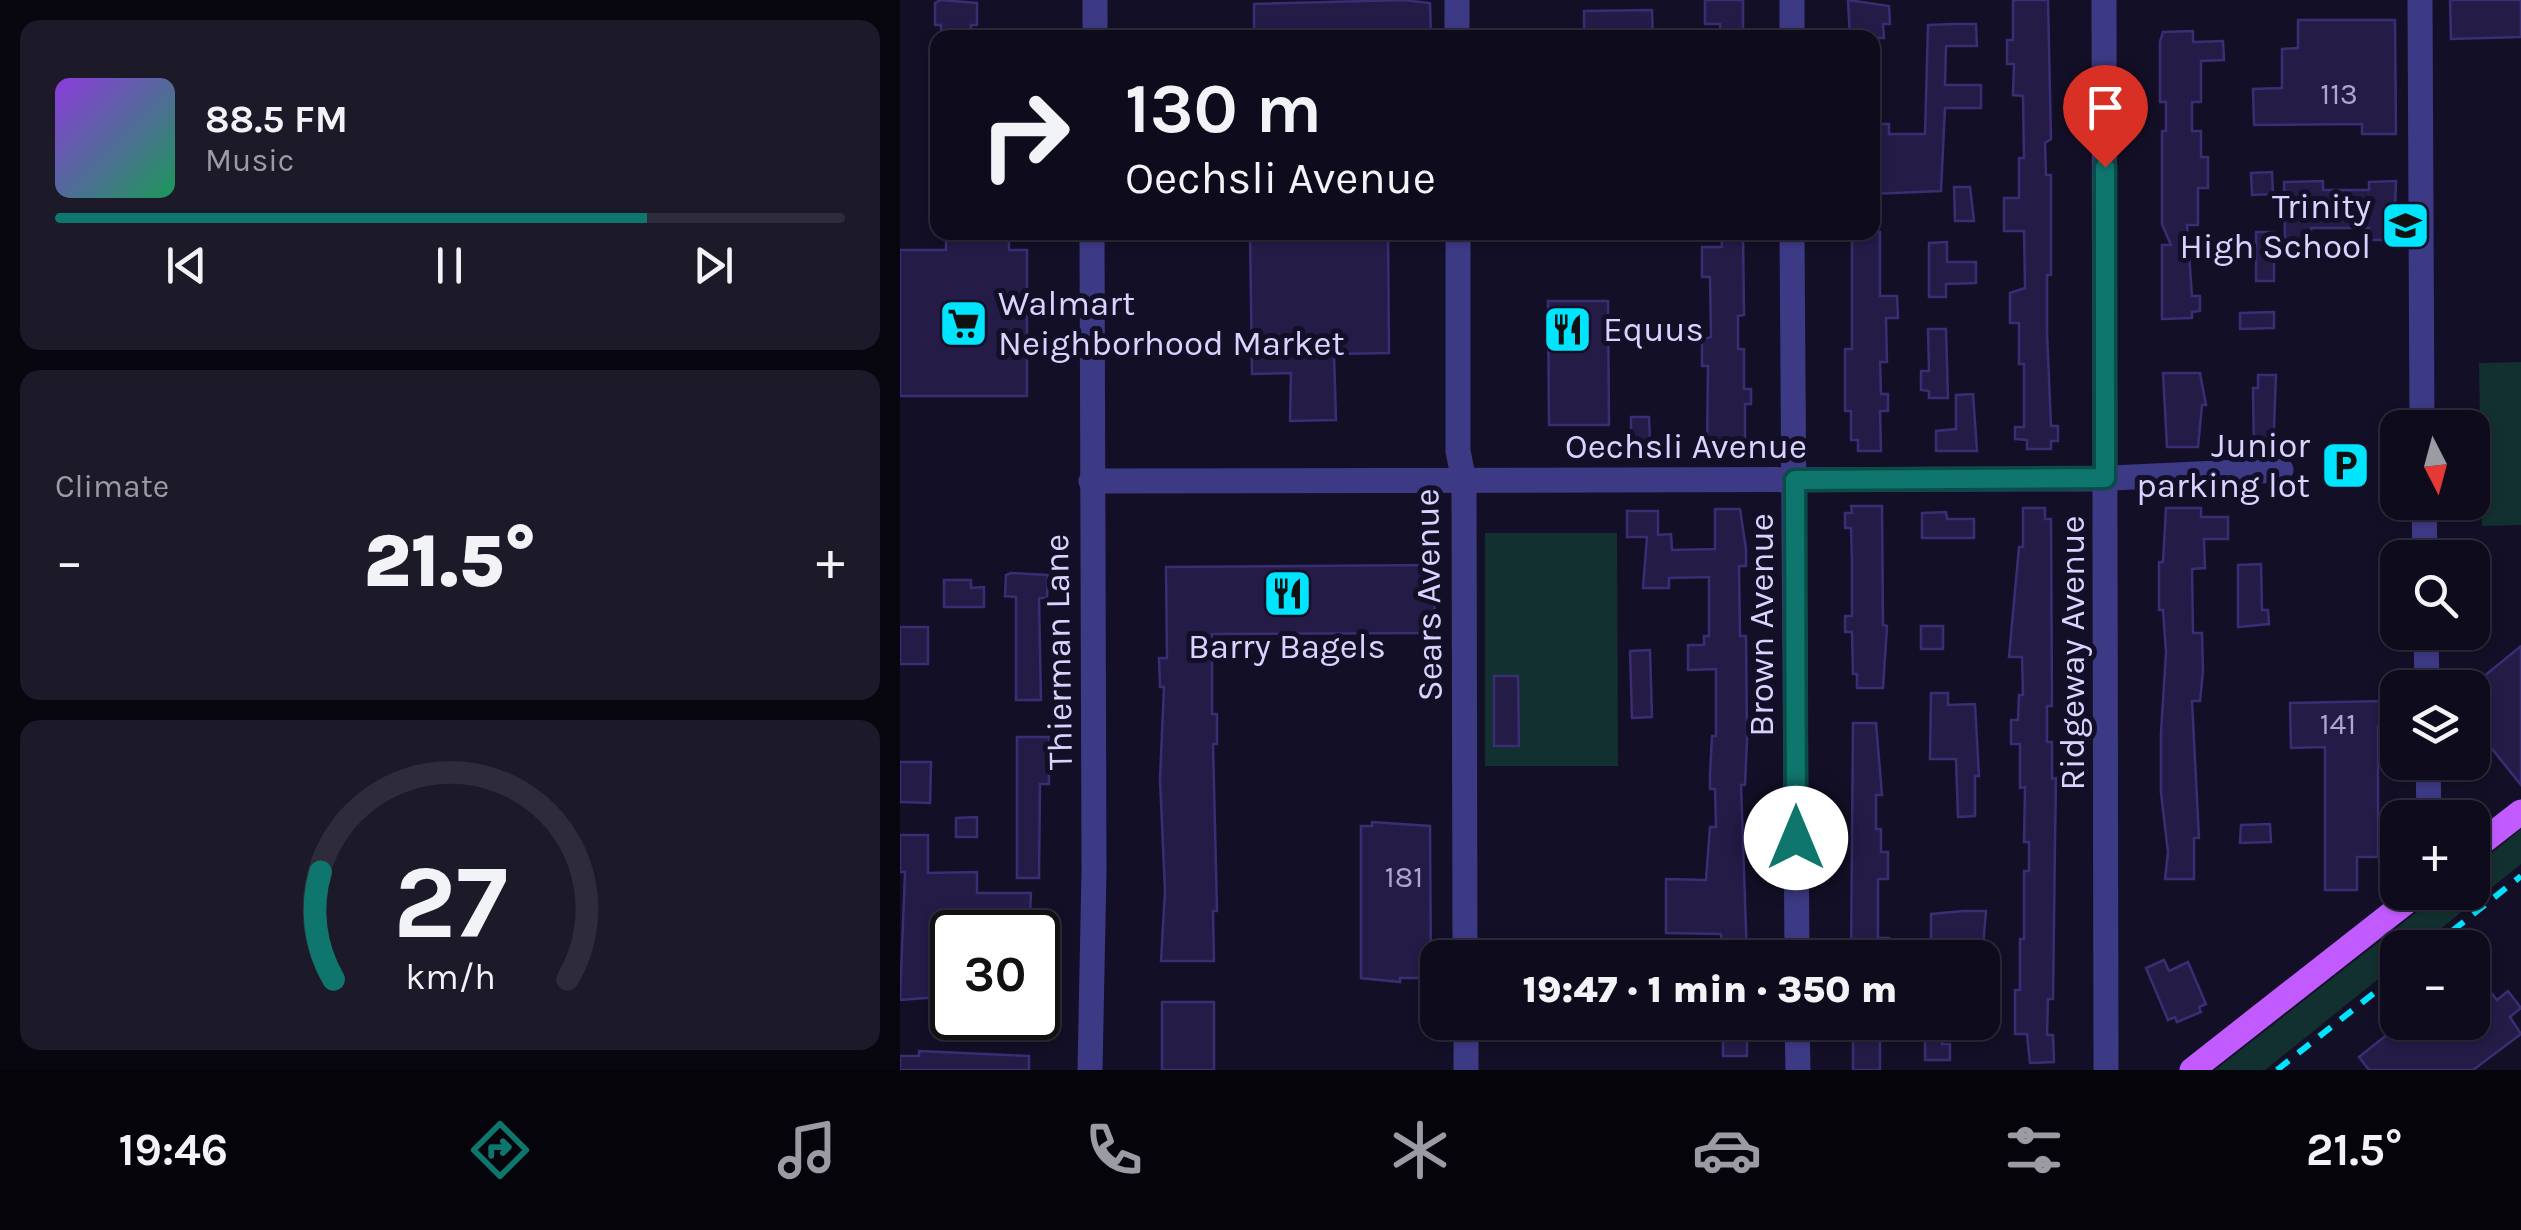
<!DOCTYPE html>
<html lang="en">
<head>
<meta charset="utf-8">
<style>
  :root { --surface:#0e0b1c; --page:#1c1929; --text:#f1f3f6; --muted:#9b9ba3; --line:#2e2b3b; --accent:#0f766e }
  body { margin:0; font-family:Karla,sans-serif; background:var(--page); color:var(--text); height:100vh; display:flex; flex-direction:column; font-size:38px; white-space:nowrap }
  * { box-sizing:border-box; margin:0 }
  p { font-size:32px; color:var(--muted) }
  .icon { flex:none; width:55px; height:55px; fill:none; stroke:currentColor; stroke-width:2; stroke-linecap:round; stroke-linejoin:round }
  .map { position:relative; flex:1; overflow:hidden }
  .details { display:flex; flex-direction:column; gap:20px; padding:20px; background:#08060f; width:900px }
  .details>* { flex:none }
  .top-card { position:absolute; left:30px; top:30px; width:950px; height:210px; border-radius:20px; box-shadow:0 2px 8px #0004,0 0 0 2px var(--line); background:#0e0b1c; color:var(--text); overflow:hidden }
  .needle { width:65px; rotate:174deg }
  .buttons { position:absolute; left:1480px; top:410px; display:grid; gap:20px }
  .buttons a { display:grid; place-items:center; width:110px; height:110px; border-radius:20px; background:var(--surface); box-shadow:0 2px 8px #0004,0 0 0 2px var(--line); font-size:50px }
  .speed { position:absolute; left:30px; top:910px; display:flex; gap:20px; font-size:50px; font-weight:700; text-align:center }
  .speed>* { display:grid; place-content:center; width:130px; height:130px; border-radius:50%; background:var(--surface); box-shadow:0 2px 8px #0004,0 0 0 2px var(--line); line-height:1 }
  .speed .limit { border:5px solid #111; border-radius:15px; background:#fff; color:#111 }
  .pin { position:absolute; display:grid; place-items:center; width:85px; height:85px; color:#fff; margin:-102px -42px; border-radius:50% 50% 50% 0; rotate:-45deg; box-shadow:0 0 10px #0007 }
  .pin .icon { rotate:45deg }
  .me { position:absolute; width:110px; margin:-55px; rotate:0deg; stroke-linejoin:round; filter:drop-shadow(0 0 8px #0008) }
  .turn { display:flex; align-items:center; gap:35px; height:210px; padding:0 30px; font-size:45px }
  .turn .icon { width:130px; height:130px; stroke-width:2.5 }
  .turn b { display:block; font-size:70px; line-height:85px }
  .big { font-size:75px; font-weight:800; line-height:1.1 }
  .details .card { flex:1; display:flex; flex-direction:column; justify-content:center; gap:15px; min-width:0; padding:0 35px; border-radius:20px; background:var(--page) }
  .details .dial { align-items:center; gap:0 }
  .dial svg { height:260px; overflow:visible; fill:none; stroke:var(--line); stroke-width:7; stroke-linecap:round; text-anchor:middle }
  .dial text { fill:var(--text); stroke:none }
  .song { display:flex; align-items:center; gap:30px }
  .cover { width:120px; height:120px; border-radius:15px; background:linear-gradient(135deg,hsl(270 70% 55%),hsl(150 70% 35%)) }
  .played { height:10px; border-radius:5px; background:linear-gradient(90deg,var(--accent) 75%,var(--line) 75%) }
  .keys { display:flex; justify-content:space-around; direction:ltr }
  .heat { display:flex; justify-content:space-between; align-items:center; font-size:55px; direction:ltr }
  .trip { position:absolute; left:520px; top:940px; width:580px; height:100px; border-radius:20px; background:var(--surface); box-shadow:0 2px 8px #0004,0 0 0 2px var(--line); font-weight:800; line-height:100px; text-align:center }
  .tabs { display:flex; height:160px; justify-content:space-around; align-items:center; background:#06040b; color:var(--muted) }
  .tabs .icon { width:70px; height:70px }
  .tabs .selected { color:var(--accent) }
  .tabs b { font-size:45px; color:var(--text) }
  main { display:flex; flex:1; min-height:0 }
  .map>svg:first-child { display:block }
</style>
</head>
<body>
<main>
<section class="details">
<div class="card">
<div class="song"><i class="cover"></i><div><b>88.5 FM</b><p>Music</p></div></div>
<div class="played"></div>
<div class="keys"><svg class="icon" aria-label="previous" viewBox="0 0 24 24"><path d="M18 5L8 12l10 7zM5 5v14"/></svg><svg class="icon" aria-label="pause" viewBox="0 0 24 24"><path d="M8 5v14M16 5v14"/></svg><svg class="icon" aria-label="next" viewBox="0 0 24 24"><path d="M6 5l10 7-10 7zM19 5v14"/></svg></div>
</div>
<div class="card"><p>Climate</p>
<div class="heat"><a>−</a><b class="big">21.5°</b><a>+</a></div>
</div>
<div class="card dial"><svg viewBox="0 0 100 80">
<path d="M14 69A42 42 0 1 1 86 69"/>
<path d="M14 69A42 42 0 0 1 10 36" stroke="#0f766e"/>
<text x="50" y="56" font-size="32" font-weight="700">27</text>
<text x="50" y="72" font-size="11">km/h</text>
</svg></div>
</section>
<div class="map">
<svg width="1621" height="1070" viewBox="0 0 1621 1070">
  <rect width="100%" height="100%" fill="#130f26"/>
  <g fill="#12302f">
    <polygon points="1621,362 1621,525 1582,526 1579,363"/>
    <polygon points="585,533 717,533 718,766 585,766"/>
    <polygon points="1621,829 1621,864 1518,947 1498,948 1497,964 1365,1070 1315,1070 1541,893 1572,892 1573,868"/>
  </g>
  <g fill="#241b47" stroke="#3b2d73" stroke-width="2.5">
    <polygon points="41,0 77,3 77,25 71,25 71,33 41,33 41,25 35,25 35,3"/>
    <polygon points="503,0 530,3 531,38 354,38 354,4"/>
    <polygon points="805,0 843,0 843,38 820,38 820,24 805,24"/>
    <polygon points="948,0 989,6 990,24 983,24 984,38 950,38"/>
    <polygon points="1113,0 1148,0 1151,139 1145,143 1146,175 1151,175 1151,275 1147,275 1147,332 1151,426 1158,426 1158,441 1151,441 1151,449 1127,449 1127,440 1115,439 1115,427 1124,427 1124,364 1119,364 1119,323 1110,323 1110,293 1125,288 1124,231 1104,231 1104,198 1119,198 1119,158 1124,158 1123,96 1113,95 1114,64 1107,64 1107,40 1113,40"/>
    <polygon points="1550,0 1621,0 1621,37 1551,39"/>
    <polygon points="752,10 753,38 684,38 684,11"/>
    <polygon points="1398,20 1495,20 1496,134 1462,134 1462,124 1354,125 1353,89 1382,88 1382,49 1398,48"/>
    <polygon points="1054,24 1076,24 1077,46 1046,46 1045,85 1081,85 1081,108 1045,108 1041,191 972,194 972,124 989,124 989,134 1025,134 1028,25"/>
    <polygon points="1293,31 1293,42 1323,41 1324,60 1301,61 1301,102 1292,102 1292,131 1301,131 1301,157 1308,157 1308,188 1298,188 1298,225 1287,225 1292,296 1300,296 1300,311 1292,312 1292,318 1262,319 1262,245 1271,245 1262,224 1262,131 1266,131 1266,102 1260,102 1260,42 1263,32"/>
    <polygon points="1372,172 1373,194 1352,195 1351,173"/>
    <polygon points="1423,181 1423,190 1469,190 1469,182 1496,181 1494,240 1469,240 1469,228 1411,228 1411,240 1385,240 1384,182"/>
    <polygon points="1054,187 1070,187 1074,221 1055,221"/>
    <polygon points="350,232 488,232 489,353 434,354 436,420 390,421 391,373 352,374"/>
    <polygon points="821,232 843,232 844,315 838,316 838,349 844,349 844,389 851,389 851,404 845,404 845,446 807,444 808,366 802,366 802,340 811,337 810,277 802,277 802,247 822,247"/>
    <polygon points="952,232 980,232 980,296 997,296 998,318 986,318 987,362 980,362 981,394 988,394 988,411 980,411 981,451 958,451 958,440 951,440 951,411 945,411 945,349 952,349"/>
    <rect x="1356" y="232" width="18" height="49"/>
    <polygon points="46,236 109,236 109,250 127,250 127,396 0,396 0,250 46,250"/>
    <polygon points="1047,242 1047,262 1076,262 1076,283 1046,284 1046,297 1029,297 1029,243"/>
    <polygon points="648,301 708,301 709,425 649,425"/>
    <polygon points="1374,312 1374,328 1340,329 1340,313"/>
    <polygon points="1028,329 1046,329 1048,398 1029,398 1029,391 1021,390 1021,371 1029,371"/>
    <polygon points="1263,373 1300,373 1306,405 1302,405 1298,447 1267,447"/>
    <polygon points="1358,375 1376,375 1373,453 1354,454 1353,388 1358,388"/>
    <polygon points="1073,394 1077,451 1036,451 1036,431 1056,429 1056,395"/>
    <polygon points="731,417 749,417 750,442 731,442"/>
    <polygon points="951,506 982,506 983,625 987,626 983,688 957,688 957,674 953,674 952,632 945,632 945,616 952,616 952,561 951,528 945,528 945,513 952,513"/>
    <polygon points="1123,508 1145,508 1145,519 1151,519 1152,706 1147,706 1147,742 1152,742 1152,779 1156,778 1155,842 1153,999 1148,999 1147,1035 1153,1035 1154,1062 1130,1063 1127,1034 1115,1034 1115,990 1120,990 1120,939 1124,939 1124,871 1129,871 1129,842 1124,842 1125,787 1120,788 1120,744 1111,744 1111,720 1118,720 1119,695 1123,695 1122,657 1109,657 1119,547 1123,547"/>
    <polygon points="1266,508 1301,508 1301,517 1328,517 1328,539 1304,539 1305,568 1292,569 1293,633 1302,633 1303,671 1300,701 1292,701 1299,838 1294,838 1294,879 1265,879 1268,852 1261,793 1261,733 1266,652 1263,610 1259,610 1259,562 1263,562"/>
    <polygon points="815,509 840,509 846,549 846,566 839,566 840,636 846,636 847,740 845,785 841,785 847,958 822,958 821,934 766,933 766,879 806,880 810,827 816,827 815,789 810,789 810,774 812,736 816,736 816,669 788,670 788,645 804,645 804,636 809,636 809,577 769,578 769,588 743,588 747,537 727,537 727,511 758,511 758,535 771,534 772,550 815,549"/>
    <polygon points="1046,512 1047,519 1074,519 1074,538 1022,538 1022,513"/>
    <polygon points="1361,564 1362,610 1368,610 1369,624 1338,627 1338,565"/>
    <polygon points="532,565 536,633 312,634 312,714 317,714 317,744 313,744 317,911 313,911 314,961 261,961 265,891 260,779 264,687 260,687 259,658 267,658 266,567"/>
    <polygon points="111,573 148,575 147,598 139,598 141,700 116,700 116,597 105,596 106,575"/>
    <polygon points="44,580 71,580 71,588 84,587 84,607 44,607"/>
    <rect x="1021" y="626" width="22" height="23"/>
    <rect x="0" y="627" width="28" height="37"/>
    <polygon points="1621,646 1621,785 1572,724 1572,694 1587,682 1583,677"/>
    <polygon points="750,650 752,717 732,718 730,651"/>
    <polygon points="594,676 618,676 619,746 594,746"/>
    <polygon points="1031,693 1048,693 1048,705 1075,704 1079,776 1075,776 1075,816 1058,817 1056,759 1030,759"/>
    <polygon points="1485,701 1485,706 1493,706 1494,723 1478,726 1478,857 1457,857 1457,890 1425,890 1425,747 1391,748 1390,703"/>
    <polygon points="953,723 976,723 982,795 976,795 976,829 981,829 981,852 988,852 988,879 978,879 978,938 989,938 989,958 951,958"/>
    <polygon points="117,737 149,737 149,747 154,747 154,773 149,773 149,784 140,784 139,878 117,878"/>
    <polygon points="0,762 31,762 30,803 0,802"/>
    <polygon points="77,817 77,837 56,837 56,818"/>
    <polygon points="472,822 530,826 531,978 500,978 500,982 461,978 461,826 472,826"/>
    <polygon points="1370,824 1371,842 1340,843 1341,825"/>
    <polygon points="0,835 28,835 28,873 77,872 77,893 131,893 129,932 52,932 52,996 0,1000 5,872 0,872"/>
    <polygon points="1064,911 1086,911 1082,958 1031,958 1031,914"/>
    <polygon points="1264,960 1269,971 1288,962 1306,1004 1299,1007 1301,1012 1277,1022 1275,1017 1268,1020 1246,968"/>
    <polygon points="1584,984 1597,1000 1608,991 1621,1008 1610,1017 1621,1034 1573,1070 1469,1070 1459,1057 1503,1022 1572,1022 1572,994"/>
    <rect x="262" y="1002" width="52" height="68"/>
    <rect x="953" y="1025" width="27" height="45"/>
    <rect x="823" y="1030" width="24" height="26"/>
    <polygon points="1025,1036 1042,1036 1042,1044 1050,1044 1050,1060 1025,1060"/>
    <polygon points="19,1051 129,1056 129,1070 0,1070 0,1056 19,1056"/>
  </g>
  <g fill="none" stroke-linecap="round" stroke-linejoin="round">
    <g stroke="#3d3a85" stroke-width="25">
      <polyline points="557,0 557,38"/>
      <polyline points="1204,0 1206,1070"/>
      <polyline points="1520,0 1522,428"/>
      <polyline points="195,38 195,0"/>
      <polyline points="892,38 892,0"/>
      <polyline points="558,232 558,451 564,481 565,958"/>
      <polyline points="892,232 897,958"/>
      <polyline points="191,481 1191,479 1381,470"/>
      <polyline points="1524,502 1525,558"/>
      <polyline points="1526,632 1527,688"/>
      <polyline points="1528,762 1529,818"/>
      <polyline points="566,1022 566,1070"/>
      <polyline points="897,1022 898,1070"/>
      <polyline points="190,1070 194,871 192,232"/>
    </g>
    <g stroke="#c25bff" stroke-width="25">
      <polyline points="1572,850 1621,812"/>
      <polyline points="1292,1070 1519,892"/>
    </g>
    <g stroke="#00e5ff" stroke-width="6" stroke-dasharray="15 12" stroke-linecap="butt">
      <polyline points="1531,948 1621,876"/>
      <polyline points="1377,1070 1498,974"/>
    </g>
  </g>
  <g fill="none" stroke-linecap="round" stroke-linejoin="round">
    <defs>
      <polyline id="route" points="896,838 895,480 1205,478 1205,167"/>
    </defs>
    <use href="#route" stroke="#0a4d48" stroke-width="25"/>
    <use href="#route" stroke="#0f766e" stroke-width="18"/>
  </g>
  <defs>
    <symbol id="school-square" viewBox="-11 -11 22 22"><rect x="-9" y="-9" width="18" height="18" rx="4" fill="#00e5ff" stroke="#130f26"/><path d="M0-5L7-2L0 1L-7-2ZM-4 1L0 2.5L4 1V4Q0 6-4 4Z" fill="#111"/></symbol>
    <symbol id="supermarket-square" viewBox="-11 -11 22 22"><rect x="-9" y="-9" width="18" height="18" rx="4" fill="#00e5ff" stroke="#130f26"/><path d="M-6-5.5h2.5l.6 2H6L4.5 2H-2.5L-4.4-4H-6ZM-1.5 3.2a1.3 1.3 0 1 0 .1 0ZM3 3.2a1.3 1.3 0 1 0 .1 0Z" fill="#111"/></symbol>
    <symbol id="restaurant-square" viewBox="-11 -11 22 22"><rect x="-9" y="-9" width="18" height="18" rx="4" fill="#00e5ff" stroke="#130f26"/><path d="M-5-6h1v4h1v-4h1v4h1v-4h1v5L-1.5 .5V6h-2V.5L-5-1ZM5-6V6H3V1.5H1.5Q1.5-4 5-6Z" fill="#111"/></symbol>
    <symbol id="parking-square" viewBox="-11 -11 22 22"><rect x="-9" y="-9" width="18" height="18" rx="4" fill="#00e5ff" stroke="#130f26"/><path d="M-3.5-5.5H1a3.5 3.5 0 0 1 0 7H-1V5.5H-3.5ZM-1-3.4V-.6H.8a1.4 1.4 0 0 0 0-2.8Z" fill="#111"/></symbol>
  </defs>
  <g fill-rule="evenodd">
    <use href="#school-square" x="1478" y="198" width="55" height="55"/>
    <use href="#supermarket-square" x="36" y="296" width="55" height="55"/>
    <use href="#restaurant-square" x="640" y="302" width="55" height="55"/>
    <use href="#parking-square" x="1418" y="438" width="55" height="55"/>
    <use href="#restaurant-square" x="360" y="566" width="55" height="55"/>
  </g>
  <g text-anchor="middle" stroke-width="10" stroke-linejoin="round" paint-order="stroke">
    <g font-size="30" fill="#aca6d1">
      <text x="1439" y="104">113</text>
      <text x="1438" y="734">141</text>
      <text x="504" y="887">181</text>
    </g>
    <g font-size="35" fill="#d9d4ff" stroke="#130f26" text-anchor="end">
      <text x="1471" y="218">Trinity<tspan x="1471" dy="40">High School</tspan></text>
      <text x="98" y="315" text-anchor="start">Walmart<tspan x="98" dy="40">Neighborhood Market</tspan></text>
      <text x="703" y="341" text-anchor="start">Equus</text>
      <text x="1410" y="457">Junior<tspan x="1410" dy="40">parking lot</tspan></text>
      <text x="387" y="658" text-anchor="middle">Barry Bagels</text>
    </g>
    <g font-size="35" fill="#d9d4ff" stroke="#130f26">
      <text x="786" y="458">Oechsli Avenue</text>
      <text transform="translate(528 595) rotate(-91)" y="12">Sears Avenue</text>
      <text transform="translate(861 625) rotate(-90)" y="12">Brown Avenue</text>
      <text transform="translate(158 652) rotate(-91)" y="12">Thierman Lane</text>
      <text transform="translate(1172 653) rotate(-90)" y="12">Ridgeway Avenue</text>
    </g>
  </g>
</svg>
<div class="buttons">
<a><svg class="needle" viewBox="-14 -14 28 28"><path d="M0-13l5 13h-10z" fill="#e53935"/><path d="M0 13l5-13h-10z" fill="#9b9ba3"/></svg></a>
<a><svg class="icon" aria-label="search" viewBox="0 0 24 24"><circle cx="10" cy="10" r="6"/><path d="M15 15l6 6"/></svg></a>
<a><svg class="icon" aria-label="layers" viewBox="0 0 24 24"><path d="M12 4l9 5-9 5-9-5zM3 14l9 5 9-5"/></svg></a>
<a>+</a>
<a>−</a>
</div>
<div class="speed"><div class="limit">30</div></div>
<div class="pin" style="left:1205px;top:167px;background:#d93025"><svg class="icon" aria-label="arrive" viewBox="0 0 24 24"><path d="M6 21V4h12l-3 4 3 4H6"/></svg></div>
<svg class="me" style="left:896px;top:838px" viewBox="-20 -20 40 40"><circle r="19" fill="#fff"/><path d="M0-13L10 11 0 6-10 11z" fill="#0f766e"/></svg>
<div class="trip">19:47 · 1 min · 350 m</div>
<div class="top-card">
<div class="turn"><svg class="icon" aria-label="right" viewBox="0 0 24 24"><path d="M7 20v-9h11M14 6l5 5-5 5"/></svg><div><b>130 m</b>Oechsli Avenue</div></div>
</div>
</div>
</main>
<nav class="tabs">
<b>19:46</b>
<svg class="icon selected" aria-label="directions" viewBox="0 0 24 24"><path d="M12 3l9 9-9 9-9-9zM9 14v-3h6M13 9l2 2-2 2"/></svg>
<svg class="icon" aria-label="music" viewBox="0 0 24 24"><path d="M9 18V5l10-2v13"/><circle cx="6" cy="18" r="3"/><circle cx="16" cy="16" r="3"/></svg>
<svg class="icon" aria-label="phone" viewBox="0 0 24 24"><path d="M5 4h4l2 5-3 2q2 4 5 5l2-3 5 2v4C11 20 4 13 5 4z"/></svg>
<svg class="icon" aria-label="climate" viewBox="0 0 24 24"><path d="M12 3v18M4 7l16 10M4 17L20 7"/></svg>
<svg class="icon" aria-label="car" viewBox="0 0 24 24"><path d="M5 17H2v-5l4-1 3-4h7l3 4 3 1v5h-3M9 17h6M6 11h13"/><circle cx="7" cy="17" r="2"/><circle cx="17" cy="17" r="2"/></svg>
<svg class="icon" aria-label="filters" viewBox="0 0 24 24"><path d="M4 7h16M4 17h16"/><circle cx="9" cy="7" r="2"/><circle cx="15" cy="17" r="2"/></svg>
<b>21.5°</b>
</nav>
</body>
</html>
